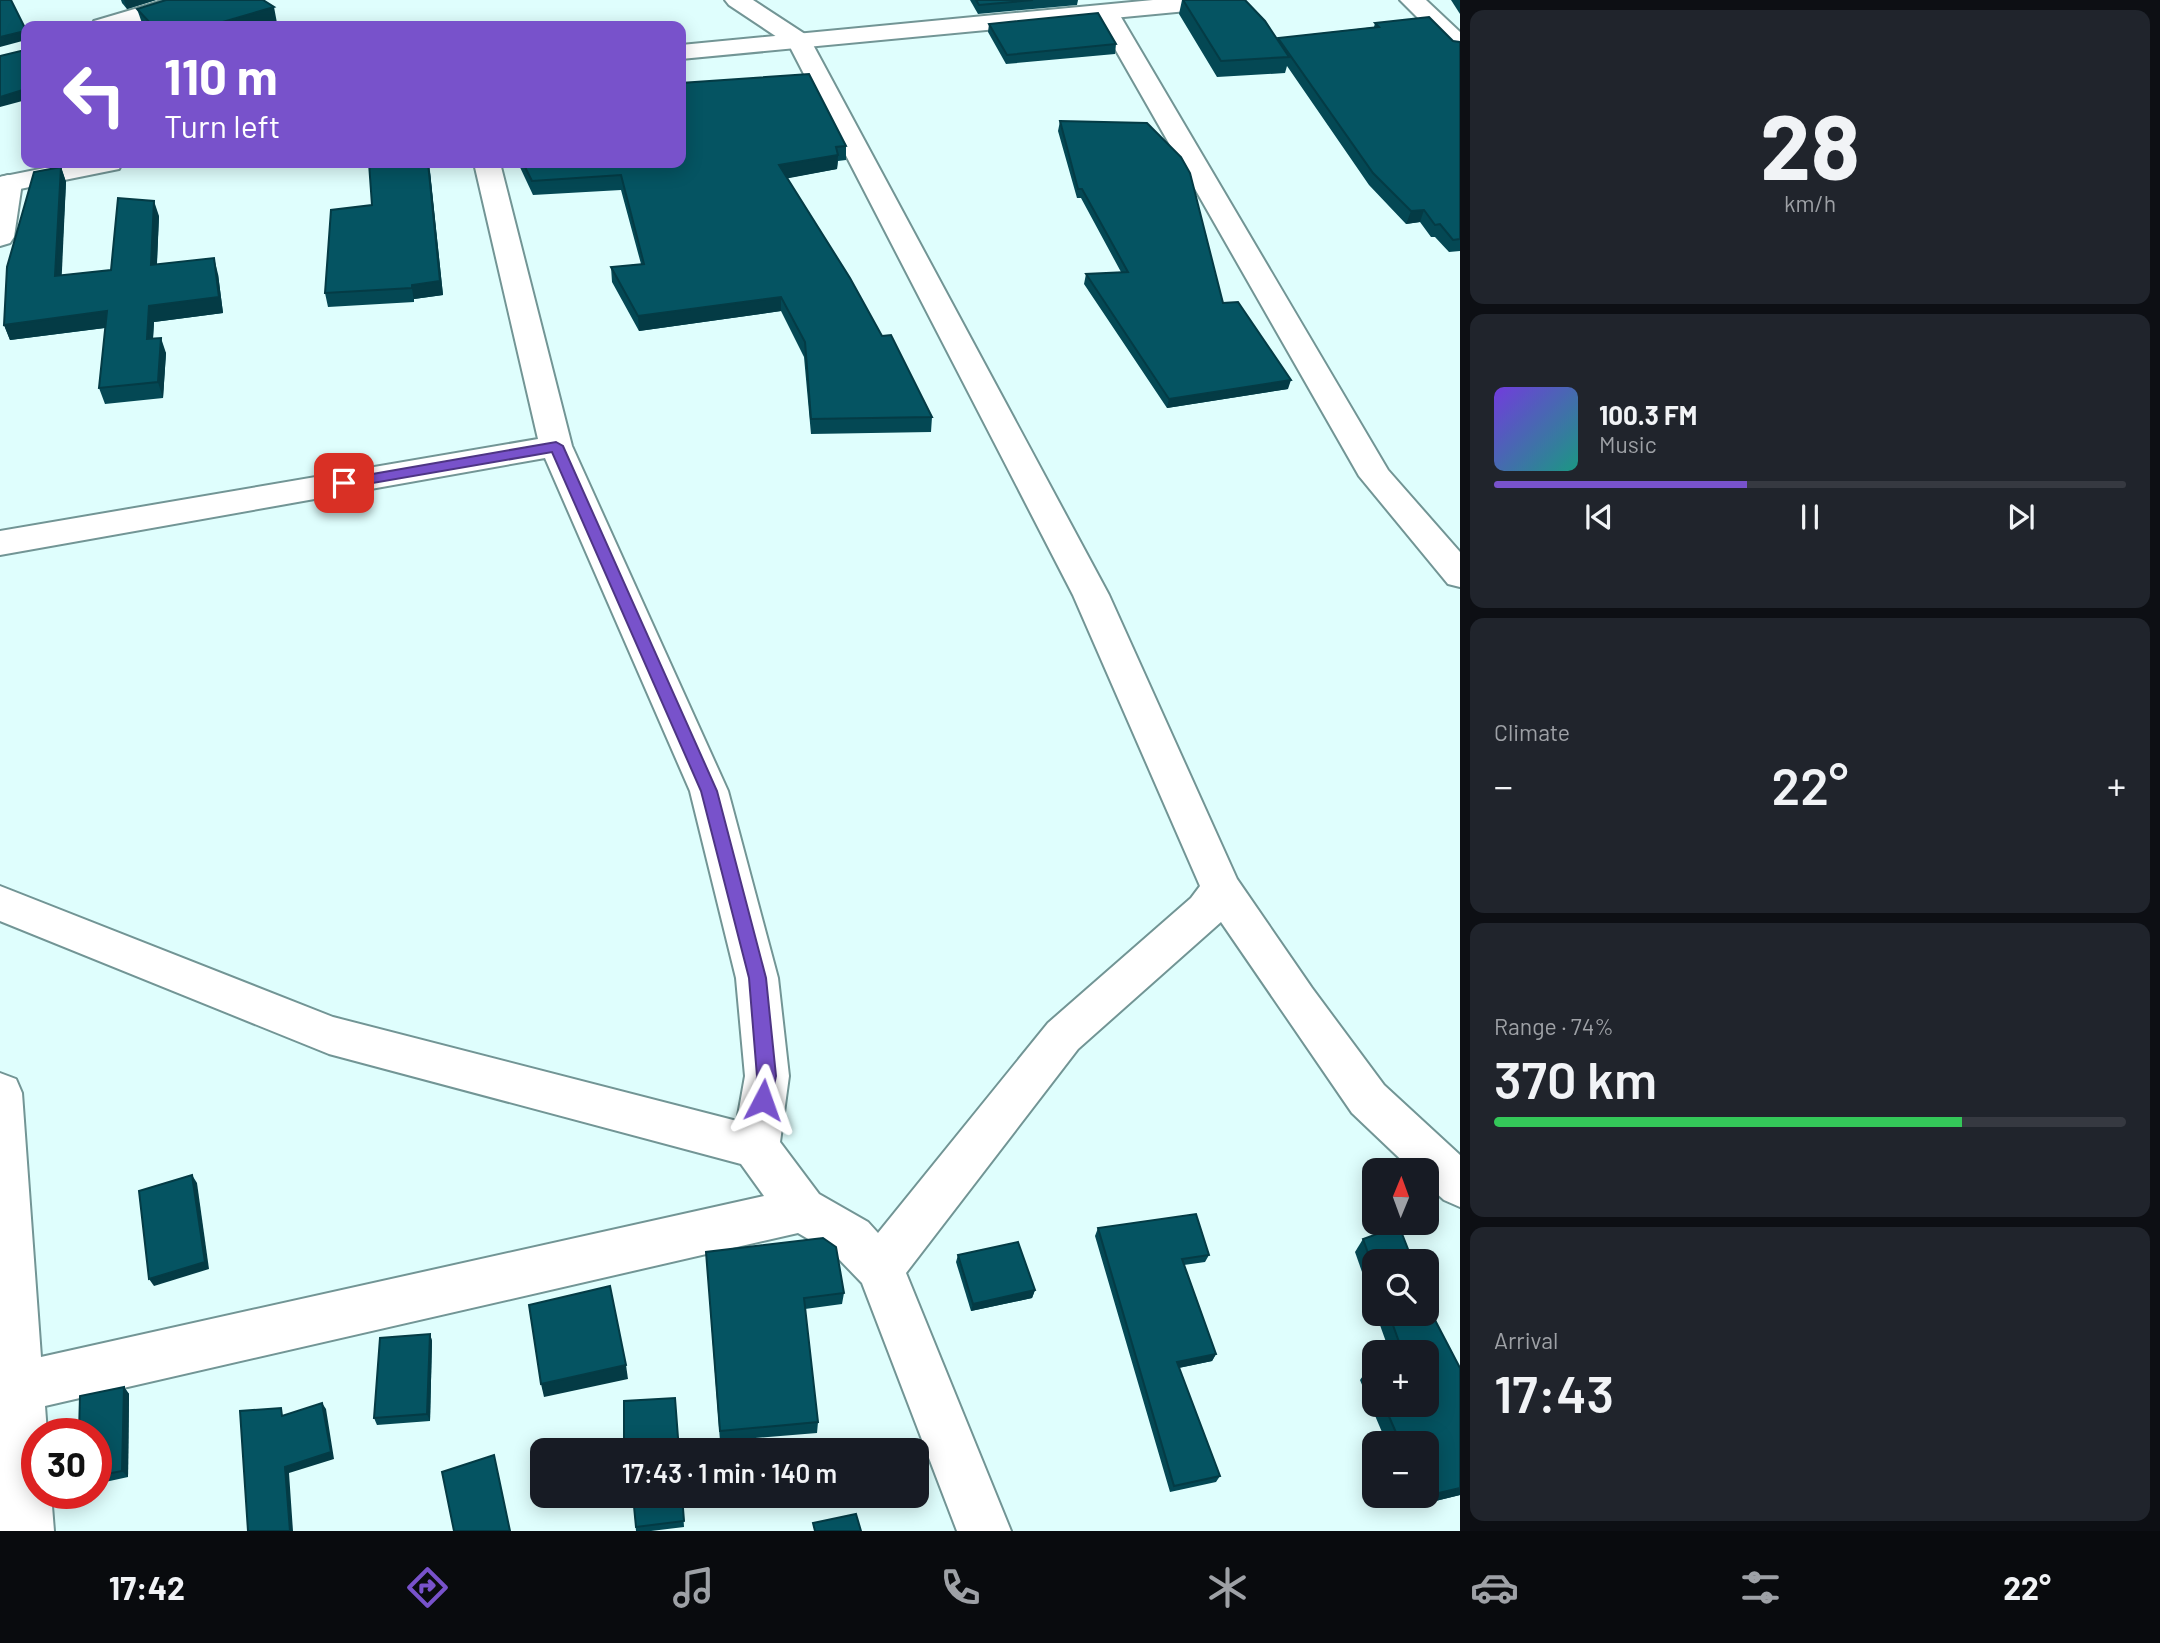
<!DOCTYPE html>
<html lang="en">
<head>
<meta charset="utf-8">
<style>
  :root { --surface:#171b24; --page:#20242c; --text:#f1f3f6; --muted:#9ea1a6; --line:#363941; --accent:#7852cb }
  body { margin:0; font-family:Barlow,sans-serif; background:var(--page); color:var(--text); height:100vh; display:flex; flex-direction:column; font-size:26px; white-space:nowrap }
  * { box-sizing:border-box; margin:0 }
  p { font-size:23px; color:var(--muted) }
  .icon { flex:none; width:38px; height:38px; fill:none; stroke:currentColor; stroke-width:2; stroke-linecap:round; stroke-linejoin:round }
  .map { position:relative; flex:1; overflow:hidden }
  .side { display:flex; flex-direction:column; gap:10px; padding:10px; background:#0d0f14; width:700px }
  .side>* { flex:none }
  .top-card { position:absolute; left:21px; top:21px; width:665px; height:147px; border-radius:14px; box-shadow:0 4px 18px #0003; background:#7852cb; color:#fff; overflow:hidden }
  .needle { width:46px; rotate:1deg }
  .controls { position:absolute; left:1362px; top:1158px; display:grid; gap:14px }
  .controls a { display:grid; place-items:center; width:77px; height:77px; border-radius:14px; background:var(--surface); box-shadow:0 4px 18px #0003; font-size:35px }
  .speed { position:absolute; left:21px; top:1418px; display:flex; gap:14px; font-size:35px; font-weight:700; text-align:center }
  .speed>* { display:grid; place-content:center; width:91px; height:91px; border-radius:50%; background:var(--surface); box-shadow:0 4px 18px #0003; line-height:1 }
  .speed .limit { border:10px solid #d22; background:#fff; color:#111 }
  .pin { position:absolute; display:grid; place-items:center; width:60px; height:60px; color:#fff; margin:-30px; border-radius:14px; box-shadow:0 4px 10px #0006 }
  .me { position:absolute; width:77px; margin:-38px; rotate:4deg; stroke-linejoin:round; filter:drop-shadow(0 0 5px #0008) }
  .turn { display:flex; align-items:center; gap:24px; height:147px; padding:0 28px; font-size:32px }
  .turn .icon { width:91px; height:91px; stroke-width:2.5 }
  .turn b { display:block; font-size:49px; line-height:60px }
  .big { font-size:52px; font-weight:600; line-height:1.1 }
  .side .tile { flex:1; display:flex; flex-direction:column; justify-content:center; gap:10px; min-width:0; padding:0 24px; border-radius:14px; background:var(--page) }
  .side .dial { align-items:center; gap:0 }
  .dial b { font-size:91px; line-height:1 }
  .song { display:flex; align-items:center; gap:21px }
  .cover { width:84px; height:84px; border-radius:10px; background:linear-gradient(135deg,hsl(260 70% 55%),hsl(170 70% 35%)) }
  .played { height:7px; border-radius:4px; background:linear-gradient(90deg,var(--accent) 40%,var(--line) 40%) }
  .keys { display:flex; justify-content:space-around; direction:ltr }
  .heat { display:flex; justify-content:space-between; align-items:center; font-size:38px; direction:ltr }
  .charge { height:10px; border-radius:5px; background:linear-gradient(90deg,#34c759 74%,var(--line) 0) }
  .trip { position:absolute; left:530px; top:1438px; width:399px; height:70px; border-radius:14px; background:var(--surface); box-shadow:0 4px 18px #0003; font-weight:600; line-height:70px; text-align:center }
  .tab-bar { display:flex; height:112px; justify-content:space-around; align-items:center; background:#090b0e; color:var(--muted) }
  .tab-bar .icon { width:49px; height:49px }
  .tab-bar .current { color:var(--accent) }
  .tab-bar b { font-size:32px; color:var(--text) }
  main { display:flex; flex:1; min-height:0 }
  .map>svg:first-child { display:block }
</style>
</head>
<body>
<main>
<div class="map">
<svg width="1460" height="1531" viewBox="0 0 1460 1531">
  <rect width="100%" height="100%" fill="#dffefd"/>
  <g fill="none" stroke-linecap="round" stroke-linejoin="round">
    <defs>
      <g id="minor">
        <polygon points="165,0 202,0 198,5 128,26 91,26 94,21"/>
        <polygon points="725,0 753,0 808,36 811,41 1109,595 1237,879 1312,988 1384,1085 1460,1155 1460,1207 1444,1200 1426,1184 1426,1171 1413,1171 1352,1113 1221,922 1078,1049 906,1273 1011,1531 957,1531 862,1283 834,1254 798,1233 45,1406 47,1433 37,1433 37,1493 51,1493 54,1531 0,1531 0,1073 16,1079 22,1093 41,1357 764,1196 741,1164 329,1054 0,921 0,886 333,1017 737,1121 745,1076 736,978 690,791 545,458 0,555 0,531 538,439 474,163 500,163 572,446 728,791 778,978 789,1076 780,1142 819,1194 868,1222 878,1233 1048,1023 1191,898 1200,886 1073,595 789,45 729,5"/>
        <polygon points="1400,0 1426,0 1460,32 1460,53 1451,51"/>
        <polygon points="1106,5 1114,7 1118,12 1388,470 1460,552 1460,587 1448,584 1359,476 1094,12 1098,7"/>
        <polygon points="8,175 18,177 22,183 14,237 10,243 0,246 0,177"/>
      </g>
      <g id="tertiary">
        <polygon points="1153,0 1241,0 1237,5 1229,7 681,59 681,45"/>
        <polygon points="70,163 122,163 119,169 109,171 0,193 0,177"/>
      </g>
    </defs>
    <use href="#minor" stroke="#729595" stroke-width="4"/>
    <use href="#tertiary" stroke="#729595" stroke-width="4"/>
    <use href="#minor" fill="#fff" fill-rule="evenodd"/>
    <use href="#tertiary" fill="#fff" fill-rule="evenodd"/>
  </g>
  <g fill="#044854">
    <polygon points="121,0 156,0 127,9 122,3"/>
    <polygon points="970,0 1078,0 1077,5 978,14"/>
    <polygon points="1182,0 1245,0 1278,40 1278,38 1374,27 1375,23 1460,42 1460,251 1449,252 1435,237 1431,237 1420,222 1406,224 1369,185 1287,66 1285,73 1217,77 1179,14"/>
    <polygon points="1451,0 1460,0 1460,14"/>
    <polygon points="137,9 277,23 266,26 143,26"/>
    <polygon points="989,24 1116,44 1115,54 1006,64 988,32"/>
    <polygon points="1060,121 1223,303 1288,389 1167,408 1084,284 1086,274 1121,272 1081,198 1077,198 1058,131"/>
    <polygon points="846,146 846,160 838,161 837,169 787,178 882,336 932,417 931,432 811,434 804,357 781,311 639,331 612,282 611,267 641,264 621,190 533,195 518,163 681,163"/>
    <polygon points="61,167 66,182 61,275 111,270 159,216 157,264 218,274 223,313 154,322 153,338 166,353 163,398 105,404 99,388 105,328 10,340 4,325"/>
    <polygon points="430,171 443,295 414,299 414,302 328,307 325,293 372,205"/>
    <polygon points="1098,1228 1209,1255 1205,1262 1184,1265 1216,1354 1212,1361 1179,1368 1220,1476 1216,1482 1170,1492 1095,1236"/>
    <polygon points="1363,1239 1374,1262 1374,1306 1355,1252"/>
    <polygon points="706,1252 844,1293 842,1304 805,1309 818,1422 817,1433 720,1441"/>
    <polygon points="958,1255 1035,1290 1032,1298 971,1311 956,1262"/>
    <polygon points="1376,1314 1426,1314 1460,1495 1415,1506 1410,1496 1426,1496 1426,1444 1387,1444 1360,1380 1368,1369 1374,1368 1374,1405 1426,1405 1426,1353 1390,1353"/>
    <polygon points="430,1334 432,1341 430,1421 377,1425 374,1418"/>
    <polygon points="124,1387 129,1394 128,1477 96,1484 96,1433"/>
    <polygon points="633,1496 682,1496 684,1527 651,1531 636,1531"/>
  </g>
  <g fill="#043b45">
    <polygon points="124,0 156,0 127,9"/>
    <polygon points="274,7 277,23 266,26 209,26"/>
    <polygon points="25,31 26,40 0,47 0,37"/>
    <polygon points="26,89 26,100 0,107 0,97"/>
    <polygon points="838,155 837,169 779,180 779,165"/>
    <polygon points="429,163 443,295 414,299 414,302 412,288"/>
    <polygon points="61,167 66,182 61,292 55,276"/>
    <polygon points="154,201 159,216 156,281 151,265"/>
    <polygon points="1424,210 1420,222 1406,224 1411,211"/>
    <polygon points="214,258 218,274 223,313 154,322 152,355 147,339 149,306"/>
    <polygon points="781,297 781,311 639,331 638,316"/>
    <polygon points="107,311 112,327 10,340 4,325"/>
    <polygon points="161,338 166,353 163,398 158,382"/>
    <polygon points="1291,380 1288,389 1167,408 1169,399"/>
    <polygon points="192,1175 197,1183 209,1269 154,1286 149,1279"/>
    <polygon points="1035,1290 1032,1298 971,1311 973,1304"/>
    <polygon points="430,1334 432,1341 430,1421 427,1414"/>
    <polygon points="1216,1354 1212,1361 1173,1369 1177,1362"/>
    <polygon points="626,1365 628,1379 544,1397 541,1384"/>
    <polygon points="124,1387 129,1394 128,1477 122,1471"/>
    <polygon points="322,1403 326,1409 334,1459 289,1473 293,1531 290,1531 285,1467"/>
    <polygon points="1460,1488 1460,1495 1415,1506 1425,1497"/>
  </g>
  <g fill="#055462" stroke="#043b45" stroke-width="2">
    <polygon points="0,0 11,0 26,30 26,89 0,97 0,56 25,50 25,31 0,37"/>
    <polygon points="166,0 263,0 274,7 209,26 153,26 137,9"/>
    <polygon points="976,0 1033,0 979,5"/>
    <polygon points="1183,0 1245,0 1265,21 1289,57 1221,61"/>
    <polygon points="1098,13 1116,44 1007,55 989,24"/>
    <polygon points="1429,17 1453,41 1460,42 1460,239 1453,240 1440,224 1435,225 1424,210 1411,211 1373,173 1278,38 1379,27 1375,23"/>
    <polygon points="809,74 846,146 836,147 838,155 779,165 850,278 882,336 891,335 932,417 811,419 805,342 781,297 638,316 611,267 644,264 621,175 532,181 523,163 681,163 681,83"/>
    <polygon points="1060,121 1147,123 1181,157 1190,173 1223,303 1238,302 1291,380 1169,399 1086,274 1128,272 1082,189 1078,189"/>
    <polygon points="369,163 428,163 440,281 412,285 412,288 325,293 331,210 372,205"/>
    <polygon points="61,167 55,276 111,270 118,198 154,201 151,265 214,258 219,297 149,306 147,339 161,338 158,382 99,388 107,311 4,325 7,267 34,172"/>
    <polygon points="192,1175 205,1262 149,1279 139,1191"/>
    <polygon points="1196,1214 1209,1255 1182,1259 1216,1354 1177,1362 1220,1476 1174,1486 1098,1228"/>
    <polygon points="1399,1226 1413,1262 1374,1262 1374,1270 1363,1239"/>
    <polygon points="823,1238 836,1247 844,1293 804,1298 818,1422 720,1431 706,1252"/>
    <polygon points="1018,1242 1035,1290 973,1304 958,1255"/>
    <polygon points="610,1286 626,1365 541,1384 529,1305"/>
    <polygon points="1426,1297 1436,1322 1460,1368 1460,1488 1426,1496 1426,1444 1401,1444 1384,1405 1426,1405 1426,1353 1403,1353 1389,1314 1426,1314"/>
    <polygon points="430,1334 427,1414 374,1418 380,1338"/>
    <polygon points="1374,1368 1374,1381 1368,1369"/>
    <polygon points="124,1387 122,1471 96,1476 96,1433 79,1433 80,1396"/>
    <polygon points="675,1398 679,1451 624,1451 624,1401"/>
    <polygon points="322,1403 331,1452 285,1467 290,1531 248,1531 240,1411 281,1408 282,1416"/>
    <polygon points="494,1455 510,1531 454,1531 442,1472"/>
    <polygon points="633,1496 682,1496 684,1521 636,1527"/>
    <polygon points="856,1514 861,1531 815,1531 813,1523"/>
  </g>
  <polygon fill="#7852cb" stroke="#4e3584" stroke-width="2" points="556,442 563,446 717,791 766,978 776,1076 770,1105 763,1108 757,1105 754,1100 757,1076 749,978 701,791 552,452 344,488 338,483 344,479"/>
</svg>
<div class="controls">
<a><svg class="needle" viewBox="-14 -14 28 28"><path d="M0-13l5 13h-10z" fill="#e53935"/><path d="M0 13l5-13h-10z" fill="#9ea1a6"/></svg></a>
<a><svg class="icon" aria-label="search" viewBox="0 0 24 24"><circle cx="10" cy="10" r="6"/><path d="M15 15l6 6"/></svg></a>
<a>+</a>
<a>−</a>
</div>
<div class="speed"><div class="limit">30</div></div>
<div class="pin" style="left:344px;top:483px;background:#d93025"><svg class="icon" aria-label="arrive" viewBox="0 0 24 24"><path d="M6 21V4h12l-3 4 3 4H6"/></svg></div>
<svg class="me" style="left:763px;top:1100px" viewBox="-20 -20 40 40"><path d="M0-17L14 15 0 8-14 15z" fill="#7852cb" stroke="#fff" stroke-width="4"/></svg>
<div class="trip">17:43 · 1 min · 140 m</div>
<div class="top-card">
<div class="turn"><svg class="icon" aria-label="left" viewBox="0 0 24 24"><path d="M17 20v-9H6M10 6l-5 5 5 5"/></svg><div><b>110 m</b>Turn left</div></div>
</div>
</div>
<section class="side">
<div class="tile dial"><b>28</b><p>km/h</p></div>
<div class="tile">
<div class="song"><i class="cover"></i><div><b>100.3 FM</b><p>Music</p></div></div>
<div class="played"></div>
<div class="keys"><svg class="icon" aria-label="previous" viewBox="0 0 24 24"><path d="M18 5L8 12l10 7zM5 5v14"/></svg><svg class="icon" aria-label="pause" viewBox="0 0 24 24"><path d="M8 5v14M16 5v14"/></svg><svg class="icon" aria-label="next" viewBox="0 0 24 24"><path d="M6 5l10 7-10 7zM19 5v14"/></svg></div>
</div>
<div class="tile"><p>Climate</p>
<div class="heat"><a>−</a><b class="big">22°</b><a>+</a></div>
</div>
<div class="tile"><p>Range · 74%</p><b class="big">370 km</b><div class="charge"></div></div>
<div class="tile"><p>Arrival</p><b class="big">17:43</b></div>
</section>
</main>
<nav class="tab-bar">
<b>17:42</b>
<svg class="icon current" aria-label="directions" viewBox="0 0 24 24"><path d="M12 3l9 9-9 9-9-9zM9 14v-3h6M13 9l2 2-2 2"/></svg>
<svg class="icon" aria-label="music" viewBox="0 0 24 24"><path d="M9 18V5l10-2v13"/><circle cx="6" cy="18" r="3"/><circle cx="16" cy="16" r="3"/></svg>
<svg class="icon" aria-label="phone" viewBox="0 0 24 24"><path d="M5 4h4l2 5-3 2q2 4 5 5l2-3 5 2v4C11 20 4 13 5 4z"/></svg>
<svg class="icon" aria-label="climate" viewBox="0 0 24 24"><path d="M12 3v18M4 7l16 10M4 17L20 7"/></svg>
<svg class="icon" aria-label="car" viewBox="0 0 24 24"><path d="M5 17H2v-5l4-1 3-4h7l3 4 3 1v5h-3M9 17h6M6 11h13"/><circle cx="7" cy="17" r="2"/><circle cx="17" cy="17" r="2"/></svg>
<svg class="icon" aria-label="filters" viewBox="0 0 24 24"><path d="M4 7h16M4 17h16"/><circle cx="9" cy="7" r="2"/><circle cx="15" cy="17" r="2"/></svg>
<b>22°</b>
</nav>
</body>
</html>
